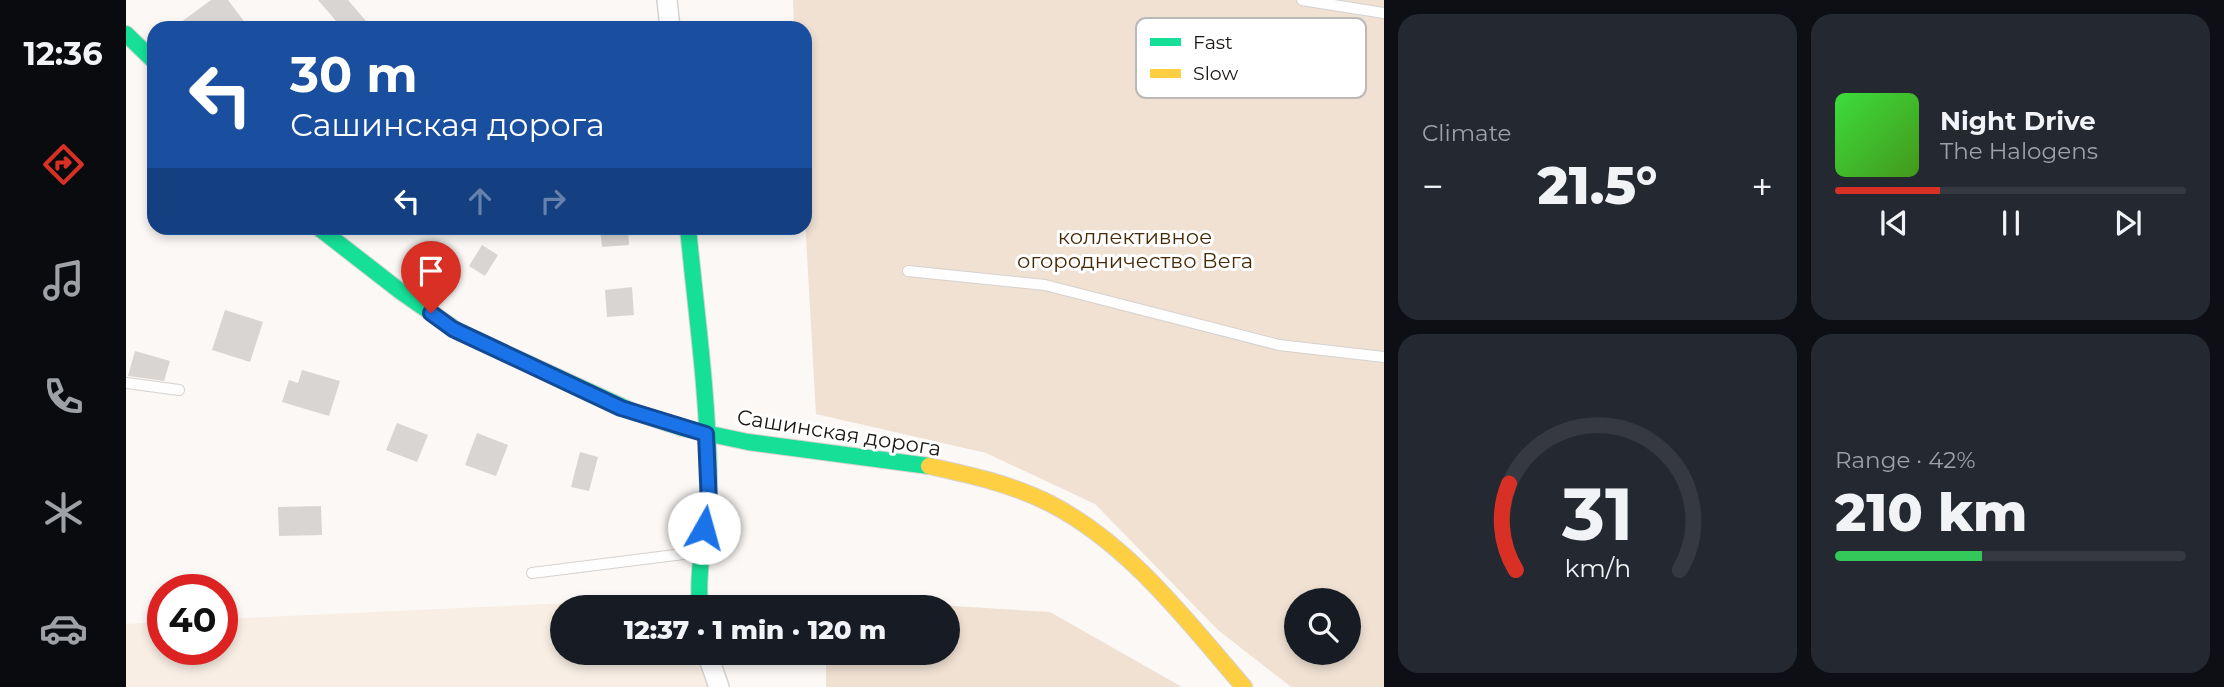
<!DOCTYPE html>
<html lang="en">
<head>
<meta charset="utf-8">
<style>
  :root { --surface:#171b24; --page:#242831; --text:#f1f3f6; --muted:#9ea1a6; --line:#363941; --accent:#d93025 }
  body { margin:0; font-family:Montserrat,sans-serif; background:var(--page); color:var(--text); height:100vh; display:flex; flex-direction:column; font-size:26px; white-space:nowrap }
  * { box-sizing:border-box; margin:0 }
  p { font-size:23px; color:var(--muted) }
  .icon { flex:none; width:38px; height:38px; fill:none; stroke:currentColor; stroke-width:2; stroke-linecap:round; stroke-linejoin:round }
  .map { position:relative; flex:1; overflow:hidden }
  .details { display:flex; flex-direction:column; gap:14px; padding:14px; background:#0d0f14; width:840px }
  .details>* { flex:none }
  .guide { position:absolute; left:21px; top:21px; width:665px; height:214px; border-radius:21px; box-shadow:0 4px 10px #0003; background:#1a4fa0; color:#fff; overflow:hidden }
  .buttons { position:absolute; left:1158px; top:588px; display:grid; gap:14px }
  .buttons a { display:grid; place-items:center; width:77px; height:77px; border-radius:50%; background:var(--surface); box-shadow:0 4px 10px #0003; font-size:35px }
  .speed { position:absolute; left:21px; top:574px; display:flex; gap:14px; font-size:35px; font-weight:700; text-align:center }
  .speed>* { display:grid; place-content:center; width:91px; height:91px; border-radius:50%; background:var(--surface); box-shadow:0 4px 10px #0003; line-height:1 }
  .speed .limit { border:10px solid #d22; background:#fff; color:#111 }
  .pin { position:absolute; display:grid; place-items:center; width:60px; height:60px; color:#fff; margin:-72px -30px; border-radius:50% 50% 50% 0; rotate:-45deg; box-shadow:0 0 7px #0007 }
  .pin .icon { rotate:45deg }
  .me { position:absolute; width:77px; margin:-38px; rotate:7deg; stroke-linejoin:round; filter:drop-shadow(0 0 5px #0008) }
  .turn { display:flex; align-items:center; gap:24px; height:147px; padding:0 28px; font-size:32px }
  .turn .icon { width:91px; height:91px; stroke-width:2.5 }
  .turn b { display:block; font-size:49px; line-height:60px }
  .lanes { display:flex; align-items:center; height:66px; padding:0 28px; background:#0003; justify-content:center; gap:35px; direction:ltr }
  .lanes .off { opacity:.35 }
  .big { font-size:52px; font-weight:800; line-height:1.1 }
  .details .card { flex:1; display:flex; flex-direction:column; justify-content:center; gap:10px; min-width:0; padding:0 24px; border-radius:21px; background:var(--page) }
  .details .dial { align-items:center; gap:0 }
  .dial svg { height:182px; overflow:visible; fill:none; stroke:var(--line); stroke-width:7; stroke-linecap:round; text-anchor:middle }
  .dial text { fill:var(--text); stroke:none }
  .song { display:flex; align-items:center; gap:21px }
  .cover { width:84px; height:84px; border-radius:10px; background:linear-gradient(135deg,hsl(120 70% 55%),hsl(100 70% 35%)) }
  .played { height:7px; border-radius:4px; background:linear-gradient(90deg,var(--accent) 30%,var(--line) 30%) }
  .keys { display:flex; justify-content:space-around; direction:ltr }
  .heat { display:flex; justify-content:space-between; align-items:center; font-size:38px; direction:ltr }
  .charge { height:10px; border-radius:5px; background:linear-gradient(90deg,#34c759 42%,var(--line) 0) }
  .details .tiles { flex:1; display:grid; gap:14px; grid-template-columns:repeat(2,1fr) }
  .trip { position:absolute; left:424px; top:595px; width:410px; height:70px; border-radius:35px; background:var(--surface); box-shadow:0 4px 10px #0003; font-weight:800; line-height:70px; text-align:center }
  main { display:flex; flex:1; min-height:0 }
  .tab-bar { display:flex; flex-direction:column; width:126px; justify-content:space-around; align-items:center; background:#090b0e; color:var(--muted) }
  .tab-bar .icon { width:49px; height:49px }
  .tab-bar .selected { color:var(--accent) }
  .tab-bar b { font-size:32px; color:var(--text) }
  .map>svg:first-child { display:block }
</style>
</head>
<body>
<main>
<nav class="tab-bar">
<b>12:36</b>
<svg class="icon selected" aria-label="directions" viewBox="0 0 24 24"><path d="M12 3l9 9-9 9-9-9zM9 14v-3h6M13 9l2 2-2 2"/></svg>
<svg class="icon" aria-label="music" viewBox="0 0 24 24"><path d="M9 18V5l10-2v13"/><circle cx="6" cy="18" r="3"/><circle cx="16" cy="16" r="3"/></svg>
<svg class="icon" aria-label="phone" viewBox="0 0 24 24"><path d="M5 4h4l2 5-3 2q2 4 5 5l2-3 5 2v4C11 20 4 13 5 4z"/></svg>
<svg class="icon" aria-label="climate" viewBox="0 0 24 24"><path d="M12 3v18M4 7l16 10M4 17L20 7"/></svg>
<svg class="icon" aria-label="car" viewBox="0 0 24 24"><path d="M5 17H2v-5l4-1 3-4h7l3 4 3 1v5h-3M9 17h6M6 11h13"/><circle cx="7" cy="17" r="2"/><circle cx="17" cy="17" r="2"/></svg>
</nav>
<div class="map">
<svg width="1258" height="687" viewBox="0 0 1258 687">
  <rect width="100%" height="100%" fill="#fbf8f5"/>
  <polygon fill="#f8eee4" points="573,597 575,607 436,607 436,653 581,653 585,687 0,687 0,624 37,622 37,649 96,649 96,619"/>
  <g fill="#f0e1d3" fill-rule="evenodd">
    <path d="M667,0H1258V687H1165L1092,630L969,504L860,453L690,414L679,219V28H668ZM1171,600H1223V653H1171Z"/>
    <polygon points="699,598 924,612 1056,687 700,687 700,653 821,653 821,607 699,607"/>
  </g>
  <g fill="#d9d5d2">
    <polygon points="85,0 102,0 123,28 47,28"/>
    <polygon points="192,0 222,0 246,28 216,28"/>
    <polygon points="474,228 502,228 503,245 476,247"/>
    <polygon points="356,245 372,255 359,276 343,266"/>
    <polygon points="306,269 319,279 309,293 296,283"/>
    <polygon points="506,287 508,315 481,317 479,290"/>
    <polygon points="99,310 137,322 124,362 86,350"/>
    <polygon points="9,351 44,361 38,381 2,376"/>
    <polygon points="176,370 214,381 203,416 156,402 163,380 172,383"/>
    <polygon points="271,423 302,435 291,462 260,450"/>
    <polygon points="351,433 382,445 370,476 339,465"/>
    <polygon points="454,452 472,457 463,491 445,487"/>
    <polygon points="195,506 196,535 153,536 152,507"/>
  </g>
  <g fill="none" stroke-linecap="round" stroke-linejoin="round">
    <defs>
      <g id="lane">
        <polyline points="1176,0 1258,13"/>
        <polyline points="782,271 919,285 1153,345 1258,357"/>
        <polyline points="0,383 53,390"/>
        <polyline points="406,573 573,552"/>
      </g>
      <g id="street">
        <polyline points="541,0 544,28"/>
        <polyline points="581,653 593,687"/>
      </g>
      <g id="fast">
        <polyline points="0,34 28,61"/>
        <polyline points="193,228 274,291 333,332 508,412 556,428 622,442 803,466"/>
        <path d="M562,228C570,311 582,395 583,479C583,522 570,564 574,607"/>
      </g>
      <path id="slow" d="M803,466C844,475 886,484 925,504C1004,545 1061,621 1118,687"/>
    </defs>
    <use href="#lane" stroke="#d6d2cf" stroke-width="12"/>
    <use href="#street" stroke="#d6d2cf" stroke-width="22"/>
    <use href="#fast" stroke="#d6d2cf" stroke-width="18"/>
    <use href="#slow" stroke="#d6d2cf" stroke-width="18"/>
    <use href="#lane" stroke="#fefefe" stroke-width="10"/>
    <use href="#street" stroke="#fefefe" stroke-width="19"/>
    <use href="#fast" stroke="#16e098" stroke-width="16"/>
    <use href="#slow" stroke="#ffcf43" stroke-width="16"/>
  </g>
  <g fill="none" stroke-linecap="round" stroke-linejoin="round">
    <defs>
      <polyline id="route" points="305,313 327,329 495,408 580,434 583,504 578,528"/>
    </defs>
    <use href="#route" stroke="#114b97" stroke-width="18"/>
    <use href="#route" stroke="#1a73e8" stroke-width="12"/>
  </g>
  <g text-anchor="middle" stroke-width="6" stroke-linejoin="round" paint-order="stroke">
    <g font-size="21" fill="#472905" stroke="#fff">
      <text x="1009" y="244">коллективное<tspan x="1009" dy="24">огородничество Вега</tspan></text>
    </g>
    <g font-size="21" fill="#1a1713" stroke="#fff">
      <text transform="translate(713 433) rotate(9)" y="7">Сашинская дорога</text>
    </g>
  </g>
  <rect x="1010" y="18" width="230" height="80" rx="10" fill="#fff" stroke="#bab9b8" stroke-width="2"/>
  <rect x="1024" y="38" width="31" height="8" fill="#16e098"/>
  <rect x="1024" y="69" width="31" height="9" fill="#ffcf43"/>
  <g font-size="19" fill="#1a1713">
    <text x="1067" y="49">Fast</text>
    <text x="1067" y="80">Slow</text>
  </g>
</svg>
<div class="buttons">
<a><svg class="icon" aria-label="search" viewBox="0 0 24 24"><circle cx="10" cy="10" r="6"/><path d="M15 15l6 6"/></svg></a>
</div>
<div class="speed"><div class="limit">40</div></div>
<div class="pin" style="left:305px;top:313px;background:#d93025"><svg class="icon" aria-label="arrive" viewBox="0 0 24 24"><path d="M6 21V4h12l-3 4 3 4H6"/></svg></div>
<svg class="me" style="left:578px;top:528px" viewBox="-20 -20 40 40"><circle r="19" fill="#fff"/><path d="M0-13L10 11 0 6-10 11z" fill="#1a73e8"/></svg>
<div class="trip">12:37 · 1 min · 120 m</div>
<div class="guide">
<div class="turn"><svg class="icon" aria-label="left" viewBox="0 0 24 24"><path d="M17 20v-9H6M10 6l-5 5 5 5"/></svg><div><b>30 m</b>Сашинская дорога</div></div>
<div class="lanes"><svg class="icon" aria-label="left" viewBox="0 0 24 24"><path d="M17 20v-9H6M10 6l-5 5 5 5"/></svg><svg class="icon off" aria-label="ahead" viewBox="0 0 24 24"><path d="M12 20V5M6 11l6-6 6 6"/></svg><svg class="icon off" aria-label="right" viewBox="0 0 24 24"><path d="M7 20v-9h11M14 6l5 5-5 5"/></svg></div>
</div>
</div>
<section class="details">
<div class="tiles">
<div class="card"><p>Climate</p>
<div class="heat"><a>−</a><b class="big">21.5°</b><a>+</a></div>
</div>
<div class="card">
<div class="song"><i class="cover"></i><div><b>Night Drive</b><p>The Halogens</p></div></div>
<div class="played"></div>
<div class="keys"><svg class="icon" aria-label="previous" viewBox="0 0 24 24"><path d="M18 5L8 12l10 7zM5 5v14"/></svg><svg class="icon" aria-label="pause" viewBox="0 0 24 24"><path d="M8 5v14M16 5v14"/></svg><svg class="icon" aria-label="next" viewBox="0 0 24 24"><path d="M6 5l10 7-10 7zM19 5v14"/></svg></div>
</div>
<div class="card dial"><svg viewBox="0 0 100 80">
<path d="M14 69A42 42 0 1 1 86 69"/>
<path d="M14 69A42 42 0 0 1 11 31" stroke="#d93025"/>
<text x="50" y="56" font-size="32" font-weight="700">31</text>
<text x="50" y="72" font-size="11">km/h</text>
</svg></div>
<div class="card"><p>Range · 42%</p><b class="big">210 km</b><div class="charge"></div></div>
</div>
</section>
</main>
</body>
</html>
